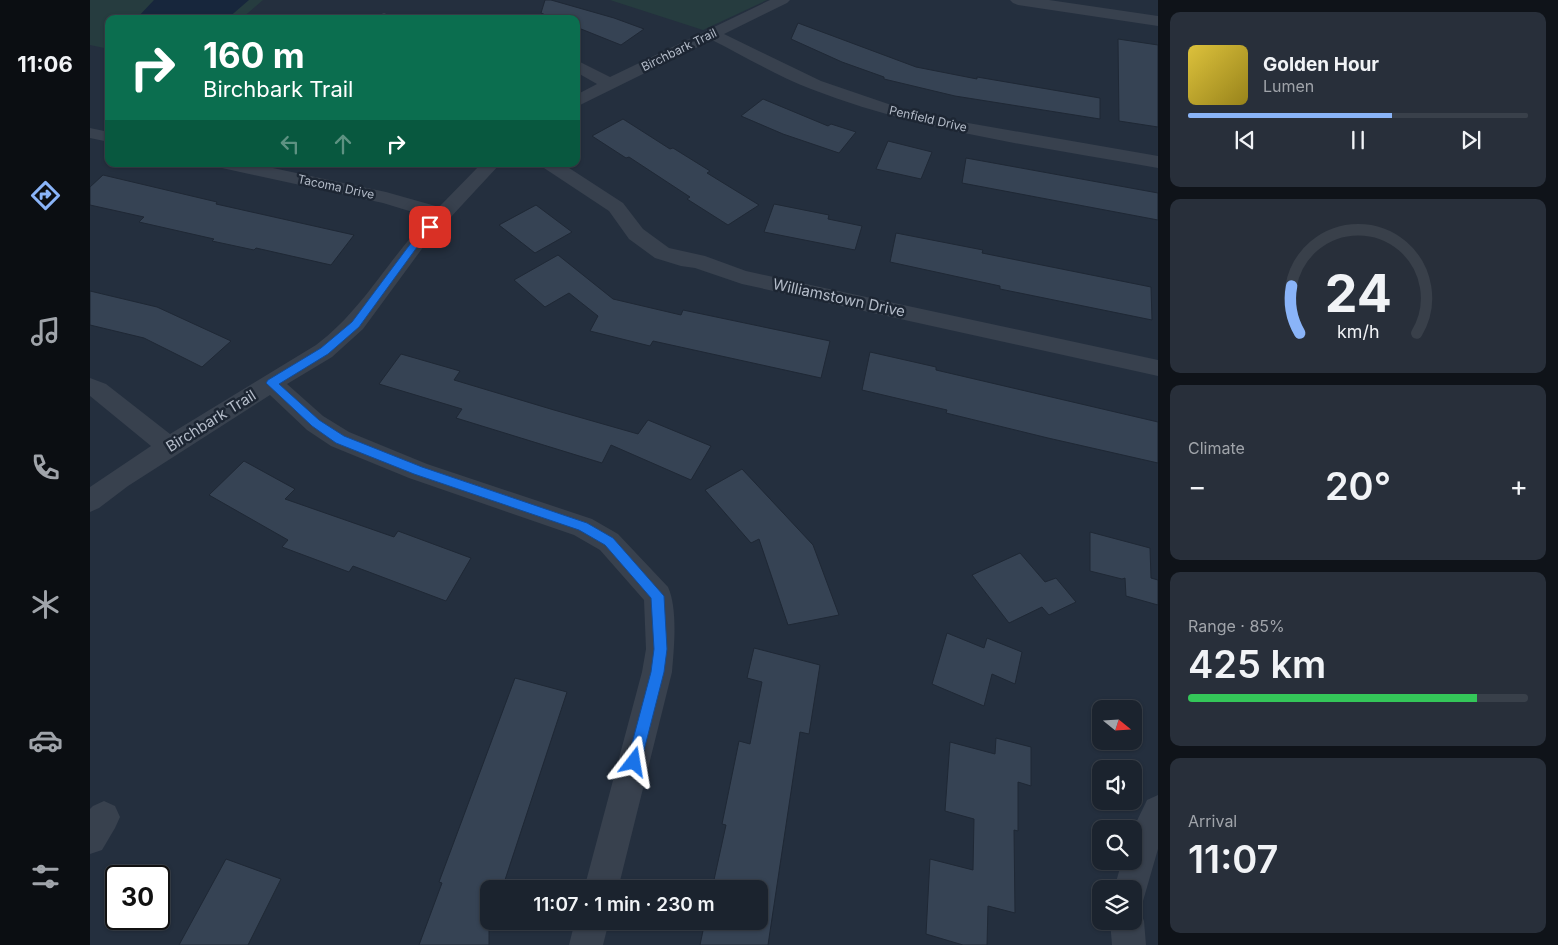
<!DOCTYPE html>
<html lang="en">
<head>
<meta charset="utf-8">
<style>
  :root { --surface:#1b232e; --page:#282f3a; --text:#f1f3f6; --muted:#a0a4aa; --line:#39404a; --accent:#8ab4f8 }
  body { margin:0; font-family:Inter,sans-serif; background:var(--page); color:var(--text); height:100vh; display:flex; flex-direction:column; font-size:19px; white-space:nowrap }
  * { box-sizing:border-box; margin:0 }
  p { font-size:16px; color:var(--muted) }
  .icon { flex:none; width:28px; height:28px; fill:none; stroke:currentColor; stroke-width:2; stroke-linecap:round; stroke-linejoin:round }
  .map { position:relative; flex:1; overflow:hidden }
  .sheet { display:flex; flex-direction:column; gap:12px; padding:12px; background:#0f1319; width:400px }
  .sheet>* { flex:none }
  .guide { position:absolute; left:15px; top:15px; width:475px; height:152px; border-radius:10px; box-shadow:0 1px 4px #0004,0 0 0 1px var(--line); background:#0b6e4f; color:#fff; overflow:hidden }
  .needle { width:32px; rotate:108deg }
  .fabs { position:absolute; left:1002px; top:700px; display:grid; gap:10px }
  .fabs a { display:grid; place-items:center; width:50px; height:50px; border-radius:10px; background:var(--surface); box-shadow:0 1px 4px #0004,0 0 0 1px var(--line); font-size:25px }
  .speed { position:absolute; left:15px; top:865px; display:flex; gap:10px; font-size:25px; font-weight:700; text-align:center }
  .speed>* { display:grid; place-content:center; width:65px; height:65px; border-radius:50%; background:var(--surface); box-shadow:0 1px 4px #0004,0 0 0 1px var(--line); line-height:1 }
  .speed .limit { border:2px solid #111; border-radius:8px; background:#fff; color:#111 }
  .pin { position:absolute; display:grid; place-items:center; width:42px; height:42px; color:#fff; margin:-21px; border-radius:10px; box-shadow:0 2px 8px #0006 }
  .me { position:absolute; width:55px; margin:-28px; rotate:14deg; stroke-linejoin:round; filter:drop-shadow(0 0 4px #0008) }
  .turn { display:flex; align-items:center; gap:18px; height:105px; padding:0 15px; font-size:22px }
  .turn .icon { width:65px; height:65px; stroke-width:2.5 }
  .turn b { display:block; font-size:35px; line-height:42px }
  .lanes { display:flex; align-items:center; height:48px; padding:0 15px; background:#0003; justify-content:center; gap:25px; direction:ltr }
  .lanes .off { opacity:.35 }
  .big { font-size:38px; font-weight:600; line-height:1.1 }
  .sheet .card { flex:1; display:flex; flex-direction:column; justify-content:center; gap:8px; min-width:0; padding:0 18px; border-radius:10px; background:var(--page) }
  .sheet .dial { align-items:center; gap:0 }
  .dial svg { height:130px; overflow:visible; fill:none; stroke:var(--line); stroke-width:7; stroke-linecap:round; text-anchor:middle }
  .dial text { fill:var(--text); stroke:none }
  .song { display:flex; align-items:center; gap:15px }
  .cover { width:60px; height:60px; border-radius:8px; background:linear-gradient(135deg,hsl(50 70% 55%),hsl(50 70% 35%)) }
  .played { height:5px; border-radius:2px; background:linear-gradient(90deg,var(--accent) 60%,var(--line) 60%) }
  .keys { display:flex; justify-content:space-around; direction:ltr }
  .heat { display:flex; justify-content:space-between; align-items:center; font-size:28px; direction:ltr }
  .charge { height:8px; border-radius:4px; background:linear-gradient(90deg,#34c759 85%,var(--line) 0) }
  .trip { position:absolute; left:390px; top:880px; width:288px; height:50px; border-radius:10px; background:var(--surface); box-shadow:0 1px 4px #0004,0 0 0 1px var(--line); font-weight:600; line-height:50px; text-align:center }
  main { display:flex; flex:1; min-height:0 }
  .tabs { display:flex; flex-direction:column; width:90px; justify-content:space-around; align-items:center; background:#0b0e12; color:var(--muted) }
  .tabs .icon { width:35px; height:35px }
  .tabs .selected { color:var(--accent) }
  .tabs b { font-size:22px; color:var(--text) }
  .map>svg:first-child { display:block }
</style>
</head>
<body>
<main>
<nav class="tabs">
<b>11:06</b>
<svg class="icon selected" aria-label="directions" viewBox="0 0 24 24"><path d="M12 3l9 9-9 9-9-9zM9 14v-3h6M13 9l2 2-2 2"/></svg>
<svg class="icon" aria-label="music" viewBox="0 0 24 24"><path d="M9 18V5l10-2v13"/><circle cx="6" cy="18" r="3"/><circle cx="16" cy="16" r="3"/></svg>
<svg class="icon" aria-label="phone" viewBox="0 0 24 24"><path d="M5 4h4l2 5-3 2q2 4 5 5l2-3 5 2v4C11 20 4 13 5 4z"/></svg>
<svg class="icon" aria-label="climate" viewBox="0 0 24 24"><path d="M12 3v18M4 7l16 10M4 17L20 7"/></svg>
<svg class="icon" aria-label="car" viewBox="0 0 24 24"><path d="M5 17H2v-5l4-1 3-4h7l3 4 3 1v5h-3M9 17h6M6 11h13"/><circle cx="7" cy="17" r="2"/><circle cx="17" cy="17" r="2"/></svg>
<svg class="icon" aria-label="filters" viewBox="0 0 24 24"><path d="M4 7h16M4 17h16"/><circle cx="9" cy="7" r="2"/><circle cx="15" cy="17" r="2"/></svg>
</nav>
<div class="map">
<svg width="1068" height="945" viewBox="0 0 1068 945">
  <rect width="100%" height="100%" fill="#242f3e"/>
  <g fill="#263c3f">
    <polygon points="0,0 173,0 151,19 19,19 19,49 0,45"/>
    <polygon points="520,0 677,0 613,30"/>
  </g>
  <polygon fill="#17263c" points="64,0 159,0 137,19 46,19"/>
  <g fill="#364354" stroke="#1f2835">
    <polygon points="455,0 461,0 524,18 554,29 531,45 486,27 486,19 465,19 451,13"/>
    <polygon points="708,23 826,67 887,79 887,77 1010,98 1010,119 865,96 794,79 794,77 752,62 701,39"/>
    <polygon points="1028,39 1068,45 1068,127 1029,121"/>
    <polygon points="673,99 738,126 741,124 766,132 749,153 693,134 651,116"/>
    <polygon points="533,119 580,149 583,148 620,171 617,173 669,205 638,225 597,199 600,197 539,157 536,158 502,136"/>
    <polygon points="798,141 842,152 831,179 786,169"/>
    <polygon points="876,158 1068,193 1068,220 872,183"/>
    <polygon points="13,175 127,202 126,204 264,235 241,265 166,248 164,250 122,241 124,239 49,222 54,217 0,205 0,187"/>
    <polygon points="684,204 739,215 738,219 772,226 765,250 674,232"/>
    <polygon points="446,205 482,232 445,253 409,225"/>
    <polygon points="806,233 893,250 892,253 1061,287 1062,320 910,289 910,286 800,262"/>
    <polygon points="468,255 523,299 591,315 593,310 740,341 731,378 563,341 560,346 500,331 508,316 479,293 455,307 424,280"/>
    <polygon points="0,291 67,307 141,341 112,367 54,338 0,325"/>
    <polygon points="780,352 846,367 846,370 1068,422 1068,463 958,438 856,413 857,410 772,390"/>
    <polygon points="311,354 370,371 364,380 464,410 548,434 558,420 621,446 601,480 521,445 512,463 366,418 372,409 289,384"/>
    <polygon points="154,461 205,489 195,499 304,537 308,531 381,558 356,601 263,566 259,572 192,547 198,540 119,495"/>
    <polygon points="652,469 723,545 749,615 698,625 669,539 661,543 615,490"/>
    <polygon points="1000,532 1060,548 1061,578 1068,580 1068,605 1036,596 1035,578 1032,579 1000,571"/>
    <polygon points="930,553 955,582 966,578 986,602 959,615 952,607 919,623 882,575"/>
    <polygon points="857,633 894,648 897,638 932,652 925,684 902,674 894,706 842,684"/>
    <polygon points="664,648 730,665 719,734 710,732 678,945 610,945 615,921 669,921 669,889 622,889 636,825 632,824 649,741 660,744 672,682 657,678"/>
    <polygon points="425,678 477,692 412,889 399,889 399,945 329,945 352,883 349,882"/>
    <polygon points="906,738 941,747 941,786 928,782 928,831 924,830 925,913 898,906 897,945 873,945 836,934 840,859 883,870 884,819 855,811 860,742 905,754"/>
    <polygon points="136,859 191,879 158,945 89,945"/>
  </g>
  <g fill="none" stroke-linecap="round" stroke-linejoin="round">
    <g fill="#38414e" fill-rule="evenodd">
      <path d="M680,0H700L697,3L634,34L731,81L810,108L861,120L1068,156V168C951,147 832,132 721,89C687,76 654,56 622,40L486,107V95L507,84L486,72V60L520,77Z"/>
      <polygon points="920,0 959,0 1068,16 1068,26 928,5 923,3"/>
      <polygon points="294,13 301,16 304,19 286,18 289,15"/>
      <polygon points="0,128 19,132 19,142 0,138"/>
      <path d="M130,164H164L296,192L349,207L391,164H410L334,246L273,329L242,357L197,384L233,416L259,432L337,464L502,519L528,534L578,587C588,609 584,648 582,672L528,889H494L552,672L556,649L554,600L510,550L484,535L319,478L241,446L217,430L180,395L38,486L9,508L0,512V487L61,446L0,396V378L16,384L80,434L226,345C272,311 299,258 339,217L293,203L132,168Z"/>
      <polygon points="452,164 473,164 533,203 553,229 579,248 615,256 656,271 1068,360 1068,376 652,284 605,268 591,266 565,258 539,239 519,211 454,168"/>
      <polygon points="1068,795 1068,849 1053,901 1044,905 1044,889 1024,889 1032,861 1044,861 1043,829 1057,800"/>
      <polygon points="14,801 25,806 30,817 25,828 12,850 0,854 0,809 3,806"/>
      <polygon points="1044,907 1049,909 1054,921 1056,945 1022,945 1020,921 1044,921"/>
      <polygon points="485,921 519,921 513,945 479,945"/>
    </g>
  </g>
  <polygon fill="#1a73e8" stroke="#114b97" points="340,224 344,227 343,229 330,243 269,327 238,354 189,384 229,420 254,436 332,467 497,523 523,538 574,596 577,649 574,672 551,762 549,767 544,770 539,767 537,762 561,672 564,649 561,598 515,545 489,530 324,474 246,443 222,426 176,383 178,380 231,348 262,322 324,239 336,225"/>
  <g text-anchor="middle" stroke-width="5" stroke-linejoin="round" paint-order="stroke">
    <g font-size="12" fill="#b4bcc9" stroke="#1d2633">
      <text transform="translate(589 50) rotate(-26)" y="4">Birchbark Trail</text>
      <text transform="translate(838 119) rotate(13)" y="4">Penfield Drive</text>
      <text transform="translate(246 187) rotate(12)" y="4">Tacoma Drive</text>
    </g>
    <g font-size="15" fill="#b4bcc9" stroke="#1d2633">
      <text transform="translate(749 298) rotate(12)" y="5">Williamstown Drive</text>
      <text transform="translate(121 421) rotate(-32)" y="5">Birchbark Trail</text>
    </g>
  </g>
</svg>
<div class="fabs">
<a><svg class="needle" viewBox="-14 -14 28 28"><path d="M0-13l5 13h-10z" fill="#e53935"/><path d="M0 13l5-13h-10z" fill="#a0a4aa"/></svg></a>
<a><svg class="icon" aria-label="sound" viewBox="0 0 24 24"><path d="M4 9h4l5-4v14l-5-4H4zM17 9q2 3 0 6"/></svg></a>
<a><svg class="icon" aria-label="search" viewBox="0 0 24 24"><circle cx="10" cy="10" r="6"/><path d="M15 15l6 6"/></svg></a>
<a><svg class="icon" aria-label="layers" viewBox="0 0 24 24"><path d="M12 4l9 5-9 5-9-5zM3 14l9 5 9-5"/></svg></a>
</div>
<div class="speed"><div class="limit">30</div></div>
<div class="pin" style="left:340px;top:227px;background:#d93025"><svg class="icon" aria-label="arrive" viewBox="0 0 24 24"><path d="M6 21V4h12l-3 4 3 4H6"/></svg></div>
<svg class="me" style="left:544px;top:762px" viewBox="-20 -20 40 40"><path d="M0-17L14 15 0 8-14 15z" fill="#1a73e8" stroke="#fff" stroke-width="4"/></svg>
<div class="trip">11:07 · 1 min · 230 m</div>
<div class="guide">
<div class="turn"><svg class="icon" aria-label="right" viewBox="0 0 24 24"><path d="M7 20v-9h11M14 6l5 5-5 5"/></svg><div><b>160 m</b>Birchbark Trail</div></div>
<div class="lanes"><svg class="icon off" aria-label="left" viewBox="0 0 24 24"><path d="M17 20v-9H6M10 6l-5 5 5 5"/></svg><svg class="icon off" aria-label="ahead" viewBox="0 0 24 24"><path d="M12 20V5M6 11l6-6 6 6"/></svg><svg class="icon" aria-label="right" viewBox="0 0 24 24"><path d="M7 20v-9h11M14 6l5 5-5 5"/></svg></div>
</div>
</div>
<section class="sheet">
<div class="card">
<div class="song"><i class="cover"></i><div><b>Golden Hour</b><p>Lumen</p></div></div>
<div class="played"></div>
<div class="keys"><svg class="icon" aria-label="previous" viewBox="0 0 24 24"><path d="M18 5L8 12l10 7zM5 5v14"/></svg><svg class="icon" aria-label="pause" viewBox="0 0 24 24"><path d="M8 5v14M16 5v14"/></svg><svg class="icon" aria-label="next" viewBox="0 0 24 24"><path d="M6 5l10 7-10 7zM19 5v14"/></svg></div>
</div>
<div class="card dial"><svg viewBox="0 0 100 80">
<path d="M14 69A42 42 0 1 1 86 69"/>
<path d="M14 69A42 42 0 0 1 9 40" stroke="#8ab4f8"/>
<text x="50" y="56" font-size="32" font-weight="700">24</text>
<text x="50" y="72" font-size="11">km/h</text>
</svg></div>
<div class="card"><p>Climate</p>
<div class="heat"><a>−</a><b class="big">20°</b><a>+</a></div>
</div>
<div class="card"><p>Range · 85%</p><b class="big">425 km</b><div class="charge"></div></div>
<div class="card"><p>Arrival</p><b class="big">11:07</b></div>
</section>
</main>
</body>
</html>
